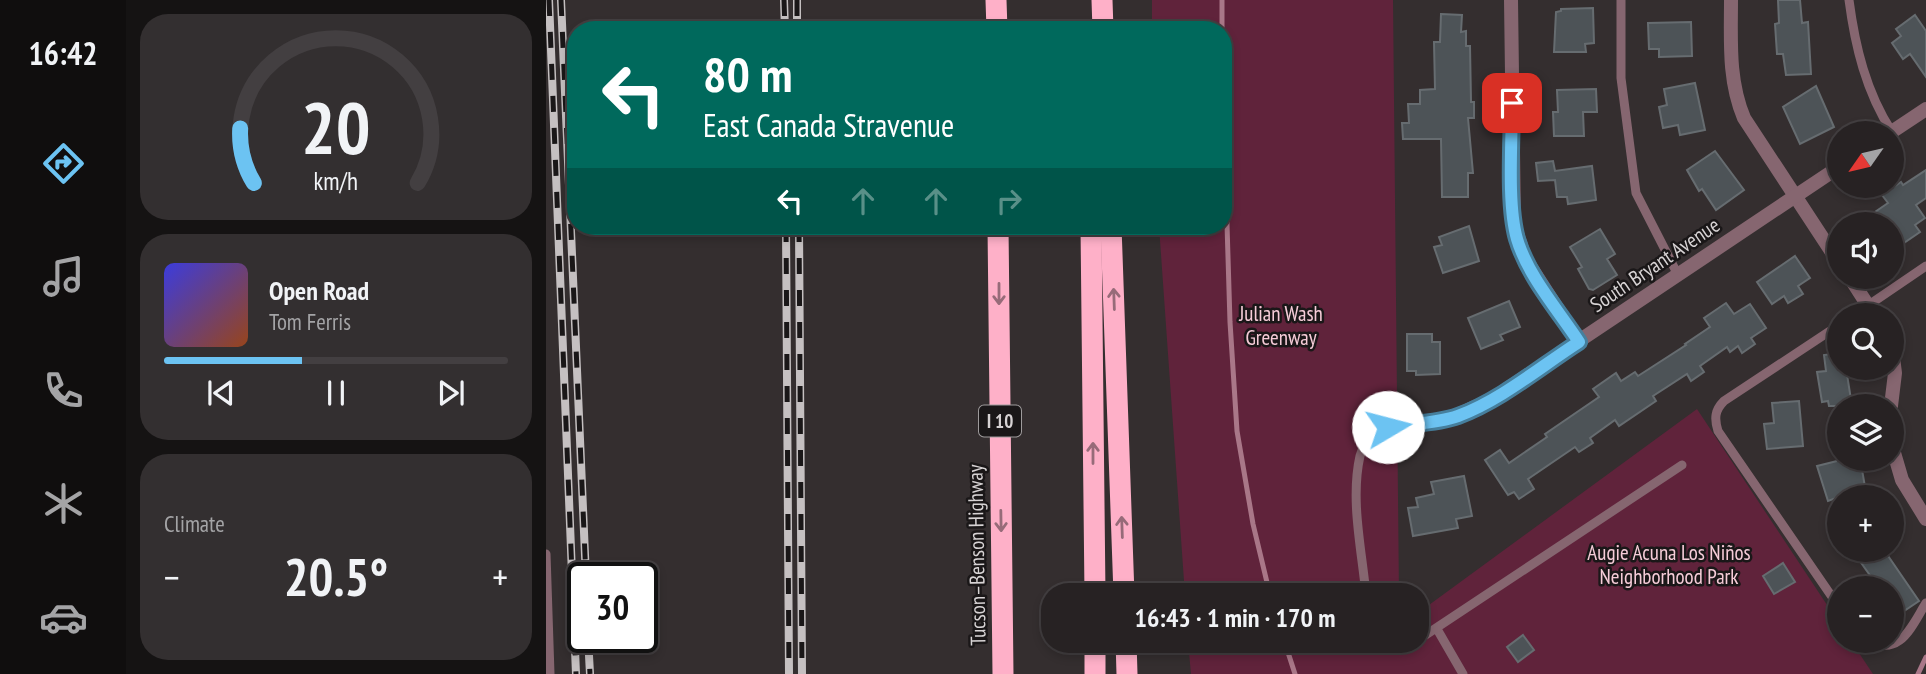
<!DOCTYPE html>
<html lang="en">
<head>
<meta charset="utf-8">
<style>
  :root { --surface:#272223; --page:#332f30; --text:#f1f3f6; --muted:#a4a4a6; --line:#433f41; --accent:#6cc3f2 }
  body { margin:0; font-family:"PT Sans Narrow",sans-serif; background:var(--page); color:var(--text); height:100vh; display:flex; flex-direction:column; font-size:26px; white-space:nowrap }
  * { box-sizing:border-box; margin:0 }
  p { font-size:23px; color:var(--muted) }
  .icon { flex:none; width:38px; height:38px; fill:none; stroke:currentColor; stroke-width:2; stroke-linecap:round; stroke-linejoin:round }
  .map { position:relative; flex:1; overflow:hidden }
  .side { display:flex; flex-direction:column; gap:14px; padding:14px; background:#151313; width:420px }
  .side>* { flex:none }
  .guide { position:absolute; left:21px; top:21px; width:665px; height:214px; border-radius:28px; box-shadow:0 4px 10px #0003,0 0 0 2px var(--line); background:#00695c; color:#fff; overflow:hidden }
  .needle { width:46px; rotate:236deg }
  .fabs { position:absolute; left:1281px; top:121px; display:grid; gap:14px }
  .fabs a { display:grid; place-items:center; width:77px; height:77px; border-radius:50%; background:var(--surface); box-shadow:0 4px 10px #0003,0 0 0 2px var(--line); font-size:35px }
  .speed { position:absolute; left:21px; top:562px; display:flex; gap:14px; font-size:35px; font-weight:700; text-align:center }
  .speed>* { display:grid; place-content:center; width:91px; height:91px; border-radius:50%; background:var(--surface); box-shadow:0 4px 10px #0003,0 0 0 2px var(--line); line-height:1 }
  .speed .limit { border:4px solid #111; border-radius:10px; background:#fff; color:#111 }
  .pin { position:absolute; display:grid; place-items:center; width:60px; height:60px; color:#fff; margin:-30px; border-radius:14px; box-shadow:0 4px 10px #0006 }
  .me { position:absolute; width:77px; margin:-38px; rotate:82deg; stroke-linejoin:round; filter:drop-shadow(0 0 5px #0008) }
  .turn { display:flex; align-items:center; gap:24px; height:147px; padding:0 21px; font-size:32px }
  .turn .icon { width:91px; height:91px; stroke-width:2.5 }
  .turn b { display:block; font-size:49px; line-height:60px }
  .lanes { display:flex; align-items:center; height:66px; padding:0 21px; background:#0003; justify-content:center; gap:35px; direction:ltr }
  .lanes .off { opacity:.35 }
  .big { font-size:52px; font-weight:800; line-height:1.1 }
  .side .tile { flex:1; display:flex; flex-direction:column; justify-content:center; gap:10px; min-width:0; padding:0 24px; border-radius:28px; background:var(--page) }
  .side .dial { align-items:center; gap:0 }
  .dial svg { height:182px; overflow:visible; fill:none; stroke:var(--line); stroke-width:7; stroke-linecap:round; text-anchor:middle }
  .dial text { fill:var(--text); stroke:none }
  .song { display:flex; align-items:center; gap:21px }
  .cover { width:84px; height:84px; border-radius:10px; background:linear-gradient(135deg,hsl(240 70% 55%),hsl(20 70% 35%)) }
  .played { height:7px; border-radius:4px; background:linear-gradient(90deg,var(--accent) 40%,var(--line) 40%) }
  .keys { display:flex; justify-content:space-around; direction:ltr }
  .heat { display:flex; justify-content:space-between; align-items:center; font-size:38px; direction:ltr }
  .trip { position:absolute; left:495px; top:583px; width:388px; height:70px; border-radius:28px; background:var(--surface); box-shadow:0 4px 10px #0003,0 0 0 2px var(--line); font-weight:800; line-height:70px; text-align:center }
  main { display:flex; flex:1; min-height:0 }
  .menu { display:flex; flex-direction:column; width:126px; justify-content:space-around; align-items:center; background:#100e0e; color:var(--muted) }
  .menu .icon { width:49px; height:49px }
  .menu .active { color:var(--accent) }
  .menu b { font-size:32px; color:var(--text) }
  .map>svg:first-child { display:block }
</style>
</head>
<body>
<main>
<nav class="menu">
<b>16:42</b>
<svg class="icon active" aria-label="directions" viewBox="0 0 24 24"><path d="M12 3l9 9-9 9-9-9zM9 14v-3h6M13 9l2 2-2 2"/></svg>
<svg class="icon" aria-label="music" viewBox="0 0 24 24"><path d="M9 18V5l10-2v13"/><circle cx="6" cy="18" r="3"/><circle cx="16" cy="16" r="3"/></svg>
<svg class="icon" aria-label="phone" viewBox="0 0 24 24"><path d="M5 4h4l2 5-3 2q2 4 5 5l2-3 5 2v4C11 20 4 13 5 4z"/></svg>
<svg class="icon" aria-label="climate" viewBox="0 0 24 24"><path d="M12 3v18M4 7l16 10M4 17L20 7"/></svg>
<svg class="icon" aria-label="car" viewBox="0 0 24 24"><path d="M5 17H2v-5l4-1 3-4h7l3 4 3 1v5h-3M9 17h6M6 11h13"/><circle cx="7" cy="17" r="2"/><circle cx="17" cy="17" r="2"/></svg>
</nav>
<section class="side">
<div class="tile dial"><svg viewBox="0 0 100 80">
<path d="M14 69A42 42 0 1 1 86 69"/>
<path d="M14 69A42 42 0 0 1 8 45" stroke="#6cc3f2"/>
<text x="50" y="56" font-size="32" font-weight="700">20</text>
<text x="50" y="72" font-size="11">km/h</text>
</svg></div>
<div class="tile">
<div class="song"><i class="cover"></i><div><b>Open Road</b><p>Tom Ferris</p></div></div>
<div class="played"></div>
<div class="keys"><svg class="icon" aria-label="previous" viewBox="0 0 24 24"><path d="M18 5L8 12l10 7zM5 5v14"/></svg><svg class="icon" aria-label="pause" viewBox="0 0 24 24"><path d="M8 5v14M16 5v14"/></svg><svg class="icon" aria-label="next" viewBox="0 0 24 24"><path d="M6 5l10 7-10 7zM19 5v14"/></svg></div>
</div>
<div class="tile"><p>Climate</p>
<div class="heat"><a>−</a><b class="big">20.5°</b><a>+</a></div>
</div>
</section>
<div class="map">
<svg width="1380" height="674" viewBox="0 0 1380 674">
  <rect width="100%" height="100%" fill="#342e2f"/>
  <g fill="#60233b">
    <polygon points="606,0 847,0 853,595 639,595 613,226 677,226 677,30 606,30"/>
    <polygon points="1151,409 1293,623 1293,640 1305,641 1327,674 645,674 642,641 872,640 872,613"/>
  </g>
  <g fill="none" stroke-linecap="round" stroke-linejoin="round">
    <g stroke="#a97788" stroke-width="5">
      <polyline points="676,0 676,30"/>
      <polyline points="677,94 684,322 691,431 707,524 724,595"/>
      <polyline points="738,640 749,674"/>
      <polyline points="1372,674 1380,657"/>
    </g>
  </g>
  <g fill="#4d5357" stroke="#666c70" stroke-width="2">
    <polygon points="1232,0 1254,0 1256,23 1262,22 1265,74 1240,75 1237,54 1231,54 1229,24 1233,23"/>
    <polygon points="1047,8 1048,43 1039,44 1040,52 1008,52 1010,12 1015,11 1015,9"/>
    <polygon points="895,14 916,15 915,32 920,31 920,46 924,46 925,102 928,102 928,118 922,118 927,173 922,173 922,197 896,197 895,139 857,139 856,123 863,123 862,104 874,104 874,90 889,89 888,42 894,42"/>
    <polygon points="1369,15 1380,31 1380,77 1364,54 1357,59 1346,43 1355,36 1350,29"/>
    <polygon points="1145,22 1146,56 1113,57 1113,49 1103,49 1102,23"/>
    <polygon points="1149,83 1159,130 1134,135 1132,125 1117,128 1113,107 1121,105 1118,89"/>
    <polygon points="1270,86 1288,127 1254,144 1237,107"/>
    <polygon points="1050,89 1051,112 1037,112 1038,136 1008,136 1007,112 1012,112 1011,90"/>
    <polygon points="1169,151 1198,190 1170,210 1156,189 1153,191 1141,170"/>
    <polygon points="1007,161 1009,171 1046,166 1050,200 1022,204 1021,197 1011,197 1009,180 992,181 990,163"/>
    <polygon points="1380,170 1380,198 1370,205 1379,218 1369,225 1374,232 1346,251 1346,224 1332,224 1326,214 1342,203 1336,195 1355,182 1357,185"/>
    <polygon points="923,226 933,261 897,273 888,247 896,245 893,237"/>
    <polygon points="1054,229 1069,254 1061,259 1071,275 1047,290 1043,289 1032,269 1036,267 1024,247"/>
    <polygon points="1249,256 1264,278 1252,286 1257,294 1242,303 1238,296 1226,304 1211,282"/>
    <polygon points="963,301 974,327 954,335 957,340 935,349 922,318"/>
    <polygon points="1180,303 1188,314 1204,304 1220,328 1205,338 1209,344 1196,353 1192,346 1184,352 1181,347 1154,366 1158,372 1145,381 1141,374 1107,396 1110,401 1073,426 1069,420 1044,438 1047,443 1033,452 1029,447 982,479 988,489 973,499 968,492 962,495 939,460 954,450 963,463 1001,437 999,434 1053,397 1047,389 1070,373 1075,381 1089,372 1092,376 1140,345 1139,344 1164,327 1158,318"/>
    <polygon points="861,334 886,334 886,342 894,342 894,374 870,375 870,371 861,371"/>
    <polygon points="1293,353 1293,368 1300,368 1306,406 1283,406 1282,401 1276,402 1271,372 1280,371 1278,355"/>
    <polygon points="1253,401 1257,446 1221,449 1218,424 1228,423 1226,403"/>
    <polygon points="1303,458 1314,458 1319,487 1324,497 1293,497 1282,501 1271,466"/>
    <polygon points="918,476 926,516 910,519 912,528 867,536 862,508 872,507 870,498 888,494 885,482"/>
    <polygon points="1306,550 1338,550 1373,601 1352,615 1346,606 1346,588 1333,588"/>
    <polygon points="1237,563 1249,582 1228,594 1217,576"/>
    <polygon points="977,635 988,650 972,662 961,647"/>
  </g>
  <g fill="none" stroke-linecap="round" stroke-linejoin="round">
    <g stroke="#866670" stroke-width="9">
      <polyline points="1075,0 1075,78 1090,193 1132,275"/>
      <path d="M1303,0C1309,46 1320,92 1346,132"/>
      <polyline points="1308,315 1380,266"/>
      <path d="M1293,325L1178,401C1169,410 1168,418 1172,431L1293,607"/>
      <polyline points="0,554 4,674"/>
      <path d="M820,595C816,551 804,500 814,456C816,447 823,440 829,433"/>
      <polyline points="891,629 917,674"/>
      <polyline points="837,640 848,644 870,640"/>
      <polyline points="872,640 1136,465"/>
      <path d="M1321,640C1354,658 1365,627 1380,603"/>
    </g>
    <g stroke="#866670" stroke-width="14">
      <polyline points="965,0 968,224 979,258 1033,342"/>
      <path d="M1185,0C1185,40 1182,80 1198,118L1293,263"/>
      <polyline points="1344,133 1380,109"/>
      <polyline points="1303,276 1328,315"/>
      <polyline points="1345,406 1349,373 1346,349"/>
      <polyline points="829,433 842,427 900,420 946,399 1293,167"/>
      <polyline points="1346,446 1356,480 1380,519"/>
    </g>
    <g stroke="#feb0c8" stroke-width="21">
      <polyline points="450,0 451,30"/>
      <polyline points="556,0 557,30"/>
      <polyline points="452,226 457,674"/>
      <polyline points="545,226 549,595"/>
      <polyline points="565,226 578,595"/>
      <polyline points="549,640 549,674"/>
      <polyline points="580,640 581,674"/>
    </g>
    <defs>
      <g id="rail">
        <polyline points="3,0 30,674"/>
        <polyline points="15,0 40,578"/>
        <polyline points="238,0 239,30"/>
        <polyline points="251,0 251,30"/>
        <polyline points="240,226 243,674"/>
        <polyline points="253,226 256,674"/>
        <polyline points="42,637 44,674"/>
      </g>
    </defs>
    <use href="#rail" stroke="#c5c0c1" stroke-width="8"/>
    <use href="#rail" stroke="#1a1718" stroke-width="5" stroke-dasharray="16" stroke-linecap="butt"/>
  </g>
  <defs><path id="oneway-shaft" d="M-6 0H5M1.5-3L5.5 0L1.5 3" fill="none" stroke-width="1.6" stroke-linecap="round" stroke-linejoin="round" transform="scale(1.75)"/></defs>
  <g stroke="#976b79">
    <use href="#oneway-shaft" transform="translate(453 294) rotate(90)"/>
    <use href="#oneway-shaft" transform="translate(568 299) rotate(-92)"/>
    <use href="#oneway-shaft" transform="translate(547 453) rotate(-90)"/>
    <use href="#oneway-shaft" transform="translate(455 521) rotate(89)"/>
    <use href="#oneway-shaft" transform="translate(576 527) rotate(-92)"/>
  </g>
  <g fill="none" stroke-linecap="round" stroke-linejoin="round">
    <defs>
      <path id="route" d="M842,427C865,423 890,424 912,416C955,400 994,367 1033,342C1012,310 982,276 971,239C961,204 966,141 966,103"/>
    </defs>
    <use href="#route" stroke="#467f9d" stroke-width="18"/>
    <use href="#route" stroke="#6cc3f2" stroke-width="12"/>
  </g>
  <g text-anchor="middle" stroke-width="5" stroke-linejoin="round" paint-order="stroke">
    <rect fill="#1a1718" stroke="#9e9b9c" stroke-width="2" x="433" y="405.5" width="42" height="31" rx="5"/>
    <g font-size="19" font-weight="bold" fill="#d7d3d4">
      <text x="454" y="428">I 10</text>
    </g>
    <g font-size="21" fill="#d7d3d4" stroke="#1a1718">
      <text transform="translate(1109 265) rotate(-34)" y="7">South Bryant Avenue</text>
      <text transform="translate(431 555) rotate(-91)" y="7">Tucson–Benson Highway</text>
    </g>
    <g font-size="21" fill="#f6ccd8" stroke="#1a1718">
      <text x="735" y="321">Julian Wash<tspan x="735" dy="24">Greenway</tspan></text>
      <text x="1123" y="560">Augie Acuna Los Niños<tspan x="1123" dy="24">Neighborhood Park</tspan></text>
    </g>
  </g>
</svg>
<div class="fabs">
<a><svg class="needle" viewBox="-14 -14 28 28"><path d="M0-13l5 13h-10z" fill="#e53935"/><path d="M0 13l5-13h-10z" fill="#a4a4a6"/></svg></a>
<a><svg class="icon" aria-label="sound" viewBox="0 0 24 24"><path d="M4 9h4l5-4v14l-5-4H4zM17 9q2 3 0 6"/></svg></a>
<a><svg class="icon" aria-label="search" viewBox="0 0 24 24"><circle cx="10" cy="10" r="6"/><path d="M15 15l6 6"/></svg></a>
<a><svg class="icon" aria-label="layers" viewBox="0 0 24 24"><path d="M12 4l9 5-9 5-9-5zM3 14l9 5 9-5"/></svg></a>
<a>+</a>
<a>−</a>
</div>
<div class="speed"><div class="limit">30</div></div>
<div class="pin" style="left:966px;top:103px;background:#d93025"><svg class="icon" aria-label="arrive" viewBox="0 0 24 24"><path d="M6 21V4h12l-3 4 3 4H6"/></svg></div>
<svg class="me" style="left:842px;top:427px" viewBox="-20 -20 40 40"><circle r="19" fill="#fff"/><path d="M0-13L10 11 0 6-10 11z" fill="#6cc3f2"/></svg>
<div class="trip">16:43 · 1 min · 170 m</div>
<div class="guide">
<div class="turn"><svg class="icon" aria-label="left" viewBox="0 0 24 24"><path d="M17 20v-9H6M10 6l-5 5 5 5"/></svg><div><b>80 m</b>East Canada Stravenue</div></div>
<div class="lanes"><svg class="icon" aria-label="left" viewBox="0 0 24 24"><path d="M17 20v-9H6M10 6l-5 5 5 5"/></svg><svg class="icon off" aria-label="ahead" viewBox="0 0 24 24"><path d="M12 20V5M6 11l6-6 6 6"/></svg><svg class="icon off" aria-label="ahead" viewBox="0 0 24 24"><path d="M12 20V5M6 11l6-6 6 6"/></svg><svg class="icon off" aria-label="right" viewBox="0 0 24 24"><path d="M7 20v-9h11M14 6l5 5-5 5"/></svg></div>
</div>
</div>
</main>
</body>
</html>
